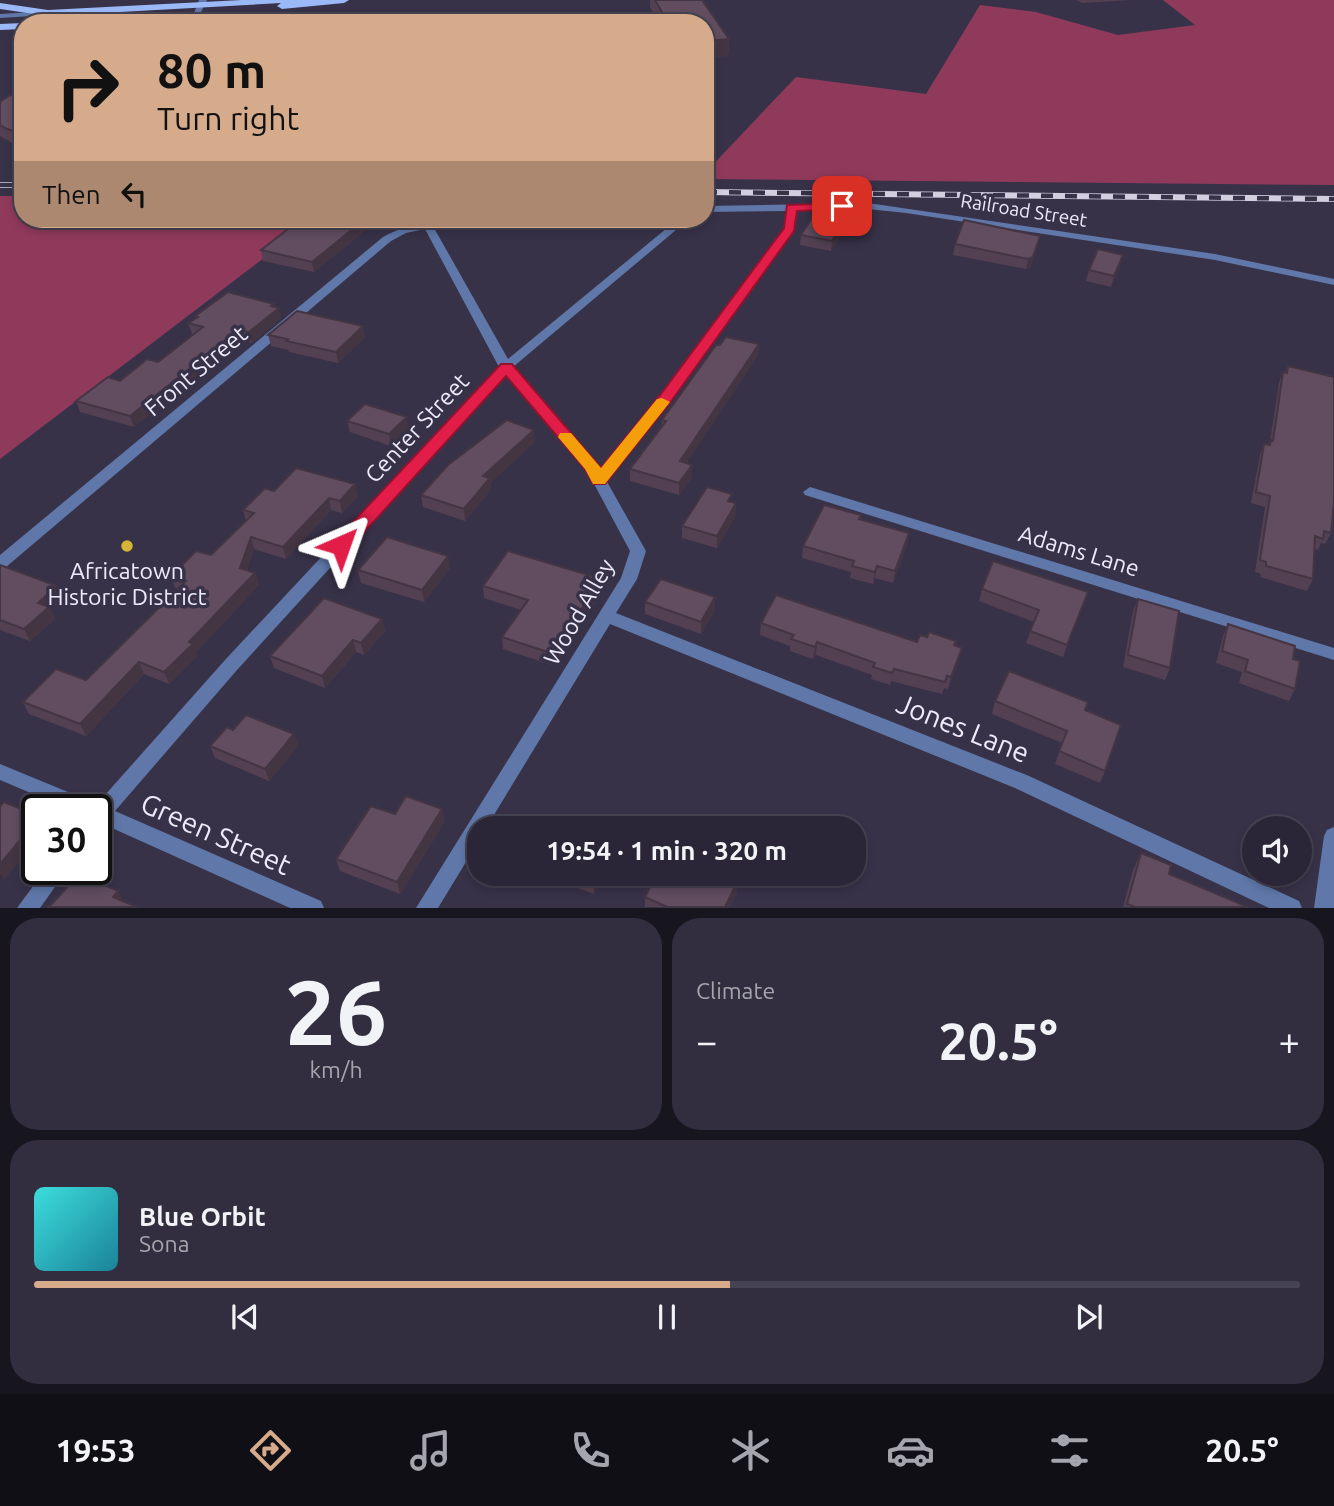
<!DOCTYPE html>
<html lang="en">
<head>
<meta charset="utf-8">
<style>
  :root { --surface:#2a2637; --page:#322e3f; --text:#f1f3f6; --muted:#a5a5ad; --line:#464352; --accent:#d6ab8b }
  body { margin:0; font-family:Ubuntu,sans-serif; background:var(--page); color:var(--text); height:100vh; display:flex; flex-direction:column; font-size:26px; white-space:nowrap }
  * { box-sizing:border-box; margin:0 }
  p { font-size:23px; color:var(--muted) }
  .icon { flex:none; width:38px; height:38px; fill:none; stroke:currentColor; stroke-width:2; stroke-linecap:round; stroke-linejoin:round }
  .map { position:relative; height:908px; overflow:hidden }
  .panel { display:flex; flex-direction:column; gap:10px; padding:10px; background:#17151e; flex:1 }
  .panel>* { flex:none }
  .guide { position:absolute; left:14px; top:14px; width:700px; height:214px; border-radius:28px; box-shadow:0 4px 10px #0003,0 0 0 2px var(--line); background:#d6ab8b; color:#111; overflow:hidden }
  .buttons { position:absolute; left:1242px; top:816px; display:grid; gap:14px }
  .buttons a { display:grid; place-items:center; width:70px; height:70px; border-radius:50%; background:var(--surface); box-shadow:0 4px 10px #0003,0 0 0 2px var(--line); font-size:35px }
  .speed { position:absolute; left:21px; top:794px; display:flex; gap:14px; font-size:35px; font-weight:700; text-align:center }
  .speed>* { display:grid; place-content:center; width:91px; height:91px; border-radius:50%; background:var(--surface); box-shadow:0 4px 10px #0003,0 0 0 2px var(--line); line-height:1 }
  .speed .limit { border:4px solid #111; border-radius:10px; background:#fff; color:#111 }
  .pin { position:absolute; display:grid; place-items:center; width:60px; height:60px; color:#fff; margin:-30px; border-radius:14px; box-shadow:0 4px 10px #0006 }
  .me { position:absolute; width:77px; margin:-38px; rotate:43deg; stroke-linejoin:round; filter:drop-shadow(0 0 5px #0008) }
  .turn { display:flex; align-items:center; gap:24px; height:147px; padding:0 28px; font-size:32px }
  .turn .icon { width:91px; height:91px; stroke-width:2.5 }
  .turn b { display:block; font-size:49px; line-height:60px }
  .then { display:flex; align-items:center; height:66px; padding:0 28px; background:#0003; gap:14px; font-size:26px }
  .big { font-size:52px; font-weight:700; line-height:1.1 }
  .panel .card { flex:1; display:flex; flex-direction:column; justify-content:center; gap:10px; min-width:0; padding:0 24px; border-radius:28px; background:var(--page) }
  .panel .dial { align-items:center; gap:0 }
  .dial b { font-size:91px; line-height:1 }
  .song { display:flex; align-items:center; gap:21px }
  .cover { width:84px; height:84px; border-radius:10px; background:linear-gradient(135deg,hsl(180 70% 55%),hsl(190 70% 35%)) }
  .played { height:7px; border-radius:4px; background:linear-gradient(90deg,var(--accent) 55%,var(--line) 55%) }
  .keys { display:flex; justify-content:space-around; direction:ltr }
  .heat { display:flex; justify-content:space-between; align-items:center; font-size:38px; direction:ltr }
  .panel .tiles { flex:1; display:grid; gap:10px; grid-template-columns:1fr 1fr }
  .card:last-child { grid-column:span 2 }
  .trip { position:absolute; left:467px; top:816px; width:399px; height:70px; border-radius:28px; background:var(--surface); box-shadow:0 4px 10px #0003,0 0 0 2px var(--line); font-weight:700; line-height:70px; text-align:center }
  .tab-bar { display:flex; height:112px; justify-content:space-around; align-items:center; background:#110f16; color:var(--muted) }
  .tab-bar .icon { width:49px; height:49px }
  .tab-bar .selected { color:var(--accent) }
  .tab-bar b { font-size:32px; color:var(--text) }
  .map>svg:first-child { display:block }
</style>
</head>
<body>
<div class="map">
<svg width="1334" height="908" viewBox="0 0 1334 908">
  <rect width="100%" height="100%" fill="#383249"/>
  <g fill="#903a5b">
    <polygon points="1163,0 1334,0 1334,185 705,179 705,173 796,77 926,94 980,5 1036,12 1118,35 1195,25"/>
    <polygon points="0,196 23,196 23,219 315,219 0,459"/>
  </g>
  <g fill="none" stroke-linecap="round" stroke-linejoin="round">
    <g fill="#5f78a9" fill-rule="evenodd">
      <polygon points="199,0 207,0 199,16 193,16"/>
      <path d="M868,203L1215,254L1334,279V285L1215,260L906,213L868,209L796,210L794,231L672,400L606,480L646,551L637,579L616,613L1029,776L1299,901L1302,908H1269L1015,788L610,624L486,828H480V839L438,908H416L621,578L630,551L586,469L506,375L237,670L115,811L321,901L324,908H290L103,824L96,827V810H71L0,780V764L97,804L225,660L499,367L425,229L406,233L391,241L6,567L0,568V555L383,237C410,222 439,219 469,219L468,221L434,228L508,359L678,219H689L513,367L600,469L662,394L785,229L786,211L705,212V206Z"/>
      <polygon points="810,487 1334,648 1334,660 805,495 803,492"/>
      <polygon points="45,870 67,870 40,908 17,908"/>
    </g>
    <g fill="#5f78a9" fill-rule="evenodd">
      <polygon points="51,11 52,13 48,15 0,18 0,14"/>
      <polygon points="1334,827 1334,908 1314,908 1324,836 1327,830"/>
    </g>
    <g fill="#9bb9f6" fill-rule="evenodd">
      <polygon points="242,0 349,0 344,3 282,9 277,6 281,3 48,16 0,9 0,3 48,10"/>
      <polygon points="23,23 23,29 0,30 0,24"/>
    </g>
    <defs>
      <g id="rail">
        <polyline points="0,185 23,185"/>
        <polyline points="705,192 1334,199"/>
      </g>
    </defs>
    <use href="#rail" stroke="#d3cfe0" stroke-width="6"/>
    <use href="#rail" stroke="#383249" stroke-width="4.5" stroke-dasharray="12" stroke-linecap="butt"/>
  </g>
  <g fill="#534153">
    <polygon points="650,0 702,0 729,39 728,56 705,57 705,23 659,23 650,7"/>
    <polygon points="1077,0 1131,0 1082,3"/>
    <polygon points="23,96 23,146 12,143 0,136 0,102"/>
    <polygon points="301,219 371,219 372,225 314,272 263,261 261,250"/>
    <polygon points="843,231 831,251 800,245 801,235"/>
    <polygon points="1040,236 1030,268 1026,269 953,255 955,244"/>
    <polygon points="1120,266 1111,287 1086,281 1089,270"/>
    <polygon points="275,307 281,318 252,343 241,340 134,427 80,412 76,401 158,362 194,335 192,334 188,323 195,318 195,316"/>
    <polygon points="268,335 365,337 338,363 289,352 288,350 271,346"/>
    <polygon points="759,344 758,355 686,463 692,477 679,495 630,481 630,469 662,426 662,420 720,345"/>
    <polygon points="1288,366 1331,533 1325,544 1321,543 1318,550 1314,549 1313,579 1307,591 1260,577 1261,574 1255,572 1265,507 1251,503 1260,455 1264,444 1269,445 1270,441 1279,383 1283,372 1285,372"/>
    <polygon points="347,421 409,429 391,446 350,432"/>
    <polygon points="535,442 491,482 491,490 465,521 423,507 421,495"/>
    <polygon points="274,491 358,496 342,513 331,510 286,559 254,549 247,570 255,573 259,585 196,652 197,656 169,684 144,674 86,736 29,714 23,702 86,680 177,589 175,588 171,576 211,555 246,521 243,510"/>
    <polygon points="732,501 736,515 717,548 682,538 682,526"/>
    <polygon points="861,515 860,519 907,545 893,583 875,578 873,584 850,578 851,572 802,558 803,546"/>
    <polygon points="0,565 63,598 50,609 55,619 30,641 0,630"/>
    <polygon points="450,568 424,602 361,583 358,570"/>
    <polygon points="602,579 603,591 552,665 503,649 502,637 521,610 484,598 483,586"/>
    <polygon points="982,589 1088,592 1063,657 1026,643 1034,622 979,601"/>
    <polygon points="715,597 715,610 701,634 645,614 645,602"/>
    <polygon points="1138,599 1170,668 1165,680 1123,667 1133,611"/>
    <polygon points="382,619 385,631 364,655 356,652 325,688 274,668 270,656"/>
    <polygon points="761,623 917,642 927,637 956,641 955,646 959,660 948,689 944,688 942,694 891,681 890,685 871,679 872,675 816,655 813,659 790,651 790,646 760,635"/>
    <polygon points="1228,624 1293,659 1295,689 1289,701 1239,683 1242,672 1216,663 1223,636"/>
    <polygon points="995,701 1088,702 1085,710 1105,771 1100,783 1055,764 1062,743 992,714"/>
    <polygon points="233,730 294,734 298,746 269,781 215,758 210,746"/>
    <polygon points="395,814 445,821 400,894 340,871 336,859"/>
    <polygon points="1141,853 1169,874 1248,907 1123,907 1133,870"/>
    <polygon points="537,873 616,873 610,887 599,883 594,894"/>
    <polygon points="737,892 730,907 645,907 645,897"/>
  </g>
  <g fill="#443543">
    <polygon points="729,39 728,56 705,57 705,41"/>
    <polygon points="365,219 371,219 372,225 314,272 312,262"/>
    <polygon points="844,220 843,231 831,251 832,241"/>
    <polygon points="1040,236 1030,268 1026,269 1028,259"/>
    <polygon points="1123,255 1120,266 1111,287 1114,276"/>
    <polygon points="274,304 276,310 279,308 281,318 252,343 249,332"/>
    <polygon points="363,326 365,337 338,363 336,352"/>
    <polygon points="238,330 241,340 134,427 130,416"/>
    <polygon points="759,344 758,355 680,473 680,461"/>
    <polygon points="407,417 409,429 391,446 389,434"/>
    <polygon points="534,430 535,442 491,482 491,490 465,521 464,509 483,476"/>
    <polygon points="692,465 692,477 679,495 679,483"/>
    <polygon points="355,484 358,496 342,513 340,501"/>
    <polygon points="329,498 331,510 286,559 283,547"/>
    <polygon points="736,503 736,515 717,548 717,536"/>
    <polygon points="909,533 907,545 893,583 895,571"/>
    <polygon points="251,537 254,549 244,580 240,568"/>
    <polygon points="448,556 450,568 424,602 422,590"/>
    <polygon points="877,566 875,578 873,584 875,572"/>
    <polygon points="255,573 259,585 196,652 197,656 169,684 164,672 189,642"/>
    <polygon points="602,579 603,591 552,665 551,653"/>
    <polygon points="57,586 63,598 50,609 55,619 30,641 24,629 38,603"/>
    <polygon points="1088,592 1084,604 1063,657 1067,645"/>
    <polygon points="715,597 715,610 701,634 701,622"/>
    <polygon points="382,619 385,631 364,655 361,643"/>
    <polygon points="353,640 356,652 325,688 322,676"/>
    <polygon points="817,642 816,655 813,659 815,647"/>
    <polygon points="962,648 959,660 948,689 951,677"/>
    <polygon points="139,662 144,674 86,736 80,724"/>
    <polygon points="294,734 298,746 269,781 265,769"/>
    <polygon points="442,809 445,821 400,894 397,882"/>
    <polygon points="37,820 37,840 4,880 0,873 0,864"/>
    <polygon points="597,873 598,873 599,883 594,894 593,882"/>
    <polygon points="610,873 616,873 610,887 609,875"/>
    <polygon points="738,880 737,892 730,907 725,907"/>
    <polygon points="118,891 125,903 113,897"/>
  </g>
  <g fill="#614c60" stroke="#443543" stroke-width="2">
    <polygon points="655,0 702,0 729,39 705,41 705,23 668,23"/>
    <polygon points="10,95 23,96 23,134 7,129 0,125 0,102"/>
    <polygon points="814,215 844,220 832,241 801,235"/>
    <polygon points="301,219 365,219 312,262 261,250"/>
    <polygon points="964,220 1040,236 1033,257 1028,259 955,244"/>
    <polygon points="1098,249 1123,255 1114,276 1089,270"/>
    <polygon points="228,292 274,304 271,306 279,308 249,332 238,330 130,416 76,401 108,377 120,381 147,359 158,362 203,327 188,323 198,317 195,316"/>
    <polygon points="297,311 363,326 336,352 286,341 288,339 268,335"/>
    <polygon points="726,337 759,344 680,461 692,465 679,483 630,469 666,421 662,420 716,345 720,345"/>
    <polygon points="1288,366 1334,377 1334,502 1331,533 1324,531 1323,539 1315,536 1313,579 1266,566 1266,562 1260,560 1270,496 1256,492 1264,444 1270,445 1271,440 1273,441 1283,372 1287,373"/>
    <polygon points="365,404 407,417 389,434 347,421"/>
    <polygon points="507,420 534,430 483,476 490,478 464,509 421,495 448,465"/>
    <polygon points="296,468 355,484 340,501 329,498 283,547 251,537 240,568 255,573 189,642 193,644 164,672 139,662 80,724 23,702 56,669 86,680 186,581 171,576 196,551 211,555 254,513 243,510 265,488 274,491"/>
    <polygon points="707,487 732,494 728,501 736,503 717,536 682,526"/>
    <polygon points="824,505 861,515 859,519 909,533 895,571 877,566 875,572 852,566 854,561 803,546"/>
    <polygon points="387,537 448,556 422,590 358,570"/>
    <polygon points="508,551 602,579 551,653 502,637 528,600 483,586"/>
    <polygon points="993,561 1088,592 1067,645 1030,631 1039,610 982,589"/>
    <polygon points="0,565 57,586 38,603 49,607 24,629 0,620"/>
    <polygon points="661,579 715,597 701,622 645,602"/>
    <polygon points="776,595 917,642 920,635 927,637 929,632 956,641 954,645 962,648 951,677 947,676 945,682 894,669 892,673 873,667 875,663 817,642 815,647 791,639 794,635 761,623"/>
    <polygon points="324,598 382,619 361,643 353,640 322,676 270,656"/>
    <polygon points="1138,599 1179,611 1170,668 1128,655"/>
    <polygon points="1228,624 1295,646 1293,659 1300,661 1295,689 1245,671 1248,660 1222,651"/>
    <polygon points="1009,671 1088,702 1085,710 1121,725 1105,771 1059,751 1067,731 995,701"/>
    <polygon points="246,715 294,734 265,769 210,746 227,727 233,730"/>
    <polygon points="406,796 442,809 397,882 336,859 371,806 395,814"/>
    <polygon points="4,802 19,808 22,805 39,810 37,810 37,820 0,864 0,807"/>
    <polygon points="544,817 575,828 533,828 534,825 539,826"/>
    <polygon points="1141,853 1171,865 1169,874 1248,907 1135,907 1127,904"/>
    <polygon points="569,873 597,873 593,882"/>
    <polygon points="657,873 722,873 738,880 725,907 667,907 645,897"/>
    <polygon points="79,874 118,891 113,897 137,907 49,907"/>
  </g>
  <polygon fill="#e11d48" stroke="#92132f" stroke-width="2" points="842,203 848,206 846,209 797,211 794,231 672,400 605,484 593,484 585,469 506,376 348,550 335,550 333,545 335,541 501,364 512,364 601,468 661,394 784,228 787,205"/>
  <polygon fill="#f59e0b" points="662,398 670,402 605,484 593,484 585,469 558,437 560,433 571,433 601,468 657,399"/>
  <circle fill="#d6b534" stroke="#383249" stroke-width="2.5" cx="127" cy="546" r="7"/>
  <g text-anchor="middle" stroke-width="7" stroke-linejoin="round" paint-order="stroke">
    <g font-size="19" fill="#edeaf9" stroke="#383249">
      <text transform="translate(1024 210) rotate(9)" y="7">Railroad Street</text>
    </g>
    <g font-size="23" fill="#edeaf9" stroke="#383249">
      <text transform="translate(196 371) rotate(-40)" y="8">Front Street</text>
      <text transform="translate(417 428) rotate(-47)" y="8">Center Street</text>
      <text transform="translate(1079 551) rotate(17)" y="8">Adams Lane</text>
      <text transform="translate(579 612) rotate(-60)" y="8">Wood Alley</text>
    </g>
    <g font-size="23" fill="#edeaf9" stroke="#383249">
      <text x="127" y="579">Africatown<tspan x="127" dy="26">Historic District</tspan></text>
    </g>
    <g font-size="28" fill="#edeaf9" stroke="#383249">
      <text transform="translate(963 728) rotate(22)" y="10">Jones Lane</text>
      <text transform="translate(216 834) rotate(24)" y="10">Green Street</text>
    </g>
  </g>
</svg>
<div class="buttons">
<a><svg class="icon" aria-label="sound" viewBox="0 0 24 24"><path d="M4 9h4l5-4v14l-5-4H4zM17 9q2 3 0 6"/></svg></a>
</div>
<div class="speed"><div class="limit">30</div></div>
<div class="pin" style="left:842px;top:206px;background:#d93025"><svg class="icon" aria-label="arrive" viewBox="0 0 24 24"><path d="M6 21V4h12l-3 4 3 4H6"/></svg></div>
<svg class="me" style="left:341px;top:545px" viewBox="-20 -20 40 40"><path d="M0-17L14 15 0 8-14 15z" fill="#e11d48" stroke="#fff" stroke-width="4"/></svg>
<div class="trip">19:54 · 1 min · 320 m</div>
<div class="guide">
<div class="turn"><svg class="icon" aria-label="right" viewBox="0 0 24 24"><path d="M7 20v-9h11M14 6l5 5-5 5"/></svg><div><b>80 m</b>Turn right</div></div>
<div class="then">Then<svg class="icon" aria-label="left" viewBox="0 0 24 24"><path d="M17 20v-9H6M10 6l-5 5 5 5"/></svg></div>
</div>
</div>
<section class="panel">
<div class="tiles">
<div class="card dial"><b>26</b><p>km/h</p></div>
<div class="card"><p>Climate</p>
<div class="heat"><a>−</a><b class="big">20.5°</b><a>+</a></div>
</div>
<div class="card">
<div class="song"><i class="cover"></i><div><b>Blue Orbit</b><p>Sona</p></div></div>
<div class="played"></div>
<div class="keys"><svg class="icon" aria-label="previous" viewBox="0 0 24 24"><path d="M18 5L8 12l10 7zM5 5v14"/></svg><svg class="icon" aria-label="pause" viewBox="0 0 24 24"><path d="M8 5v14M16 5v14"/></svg><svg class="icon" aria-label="next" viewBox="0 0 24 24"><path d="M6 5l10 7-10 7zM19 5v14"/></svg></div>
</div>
</div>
</section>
<nav class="tab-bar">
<b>19:53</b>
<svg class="icon selected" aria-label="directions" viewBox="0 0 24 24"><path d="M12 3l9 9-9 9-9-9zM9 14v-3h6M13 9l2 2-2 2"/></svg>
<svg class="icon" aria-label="music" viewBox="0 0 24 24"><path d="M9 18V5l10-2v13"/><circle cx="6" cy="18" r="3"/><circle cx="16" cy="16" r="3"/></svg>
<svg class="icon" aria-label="phone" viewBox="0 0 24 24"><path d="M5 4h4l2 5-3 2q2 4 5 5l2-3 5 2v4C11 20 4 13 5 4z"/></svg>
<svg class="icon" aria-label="climate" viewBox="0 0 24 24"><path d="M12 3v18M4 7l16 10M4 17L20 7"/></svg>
<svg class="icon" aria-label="car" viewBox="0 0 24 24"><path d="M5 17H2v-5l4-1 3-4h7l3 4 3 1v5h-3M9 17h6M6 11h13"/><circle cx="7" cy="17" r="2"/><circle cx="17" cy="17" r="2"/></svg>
<svg class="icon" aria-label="filters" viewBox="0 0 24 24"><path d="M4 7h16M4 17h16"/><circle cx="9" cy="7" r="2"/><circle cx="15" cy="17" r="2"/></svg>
<b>20.5°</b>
</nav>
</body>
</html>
